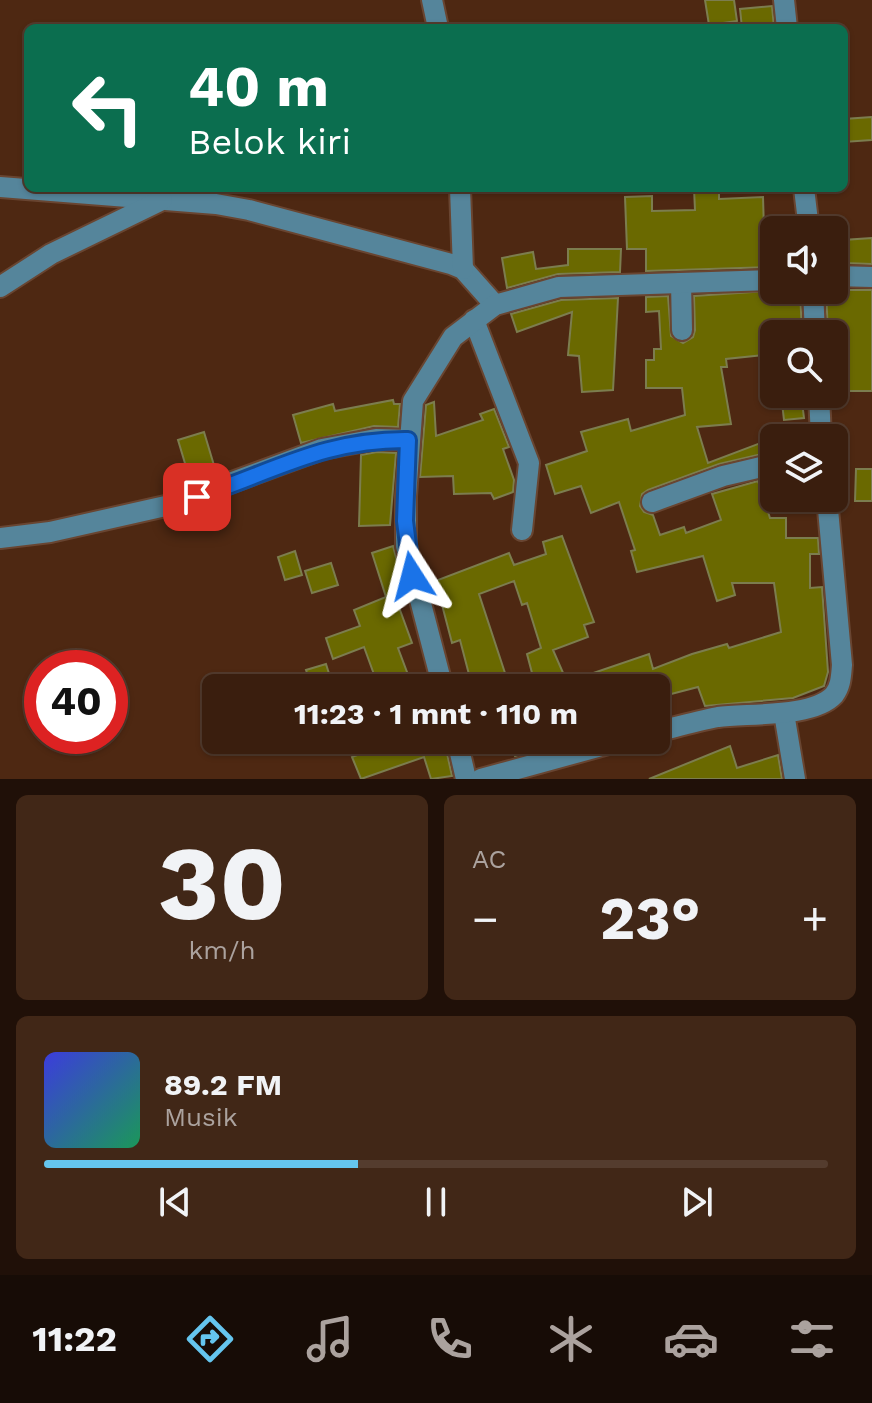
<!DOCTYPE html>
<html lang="id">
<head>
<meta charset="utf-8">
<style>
  :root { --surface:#3a1e0e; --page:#412717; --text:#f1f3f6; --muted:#aba29e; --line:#543c2e; --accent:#65c5ee }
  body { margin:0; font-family:"Work Sans",sans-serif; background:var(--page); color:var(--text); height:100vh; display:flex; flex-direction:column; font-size:30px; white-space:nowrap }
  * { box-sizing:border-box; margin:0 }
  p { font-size:26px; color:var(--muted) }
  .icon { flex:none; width:44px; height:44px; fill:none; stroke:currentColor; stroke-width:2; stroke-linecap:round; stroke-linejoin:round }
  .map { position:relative; height:779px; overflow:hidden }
  .side { display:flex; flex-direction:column; gap:16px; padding:16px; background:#201008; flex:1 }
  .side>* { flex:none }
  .top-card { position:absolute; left:24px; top:24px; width:824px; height:168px; border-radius:12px; box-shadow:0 2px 6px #0004,0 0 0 2px var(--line); background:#0b6e4f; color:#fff; overflow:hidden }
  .fabs { position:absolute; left:760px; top:216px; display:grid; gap:16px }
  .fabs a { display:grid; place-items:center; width:88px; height:88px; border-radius:12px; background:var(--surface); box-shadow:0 2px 6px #0004,0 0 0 2px var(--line); font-size:40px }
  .speed { position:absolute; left:24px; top:650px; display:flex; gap:16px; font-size:40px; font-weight:700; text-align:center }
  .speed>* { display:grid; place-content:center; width:104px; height:104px; border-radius:50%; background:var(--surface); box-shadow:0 2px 6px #0004,0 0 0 2px var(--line); line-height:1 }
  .speed .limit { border:12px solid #d22; background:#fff; color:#111 }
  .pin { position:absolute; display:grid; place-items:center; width:68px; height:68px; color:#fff; margin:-34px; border-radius:16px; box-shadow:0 4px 12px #0006 }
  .me { position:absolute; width:88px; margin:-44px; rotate:351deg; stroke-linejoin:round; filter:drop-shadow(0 0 6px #0008) }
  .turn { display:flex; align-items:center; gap:28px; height:168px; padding:0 32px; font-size:36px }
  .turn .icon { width:104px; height:104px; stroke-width:2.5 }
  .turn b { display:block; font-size:56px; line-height:68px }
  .big { font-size:60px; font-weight:700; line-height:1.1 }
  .side .widget { flex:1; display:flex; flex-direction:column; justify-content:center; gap:12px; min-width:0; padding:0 28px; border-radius:12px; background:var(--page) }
  .side .dial { align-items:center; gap:0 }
  .dial b { font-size:104px; line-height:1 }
  .song { display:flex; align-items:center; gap:24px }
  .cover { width:96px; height:96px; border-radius:12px; background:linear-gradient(135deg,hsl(240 70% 55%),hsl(150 70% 35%)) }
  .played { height:8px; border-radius:4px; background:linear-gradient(90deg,var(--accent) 40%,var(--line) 40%) }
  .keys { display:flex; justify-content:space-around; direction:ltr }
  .heat { display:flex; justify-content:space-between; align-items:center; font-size:44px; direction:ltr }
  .side .tiles { flex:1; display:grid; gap:16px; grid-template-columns:1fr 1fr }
  .widget:last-child { grid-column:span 2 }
  .trip { position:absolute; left:202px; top:674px; width:468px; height:80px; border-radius:12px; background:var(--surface); box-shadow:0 2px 6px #0004,0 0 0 2px var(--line); font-weight:700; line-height:80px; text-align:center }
  .tab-bar { display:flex; height:128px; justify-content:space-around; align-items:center; background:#170c06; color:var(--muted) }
  .tab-bar .icon { width:56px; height:56px }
  .tab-bar .selected { color:var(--accent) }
  .tab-bar b { font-size:36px; color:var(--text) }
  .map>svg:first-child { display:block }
</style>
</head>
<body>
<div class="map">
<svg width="872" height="779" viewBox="0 0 872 779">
  <rect width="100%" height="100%" fill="#4e2812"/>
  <g fill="#6a6900" stroke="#7c7d4e" stroke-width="2">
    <polygon points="705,0 734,0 737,21 709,25"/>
    <polygon points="772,6 774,28 742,28 740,9"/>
    <polygon points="872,117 872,140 844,142 844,119"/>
    <polygon points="719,188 719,199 763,197 764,230 774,229 774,267 646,271 646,249 627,249 625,197 652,196 652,211 695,210 694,189"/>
    <polygon points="872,238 872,264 844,263 843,240"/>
    <polygon points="568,249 621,249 620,272 558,274 507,288 502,258 533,252 536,269 568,265"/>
    <polygon points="782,290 800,290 802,334 774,334 774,354 726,359 727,367 721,367 731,424 697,427 708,463 766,441 770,452 719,464 648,490 642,494 640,506 644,512 653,515 660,535 684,527 686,533 721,520 712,494 758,481 770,518 786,518 786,538 818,538 819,554 810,554 810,588 822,587 828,672 824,686 793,698 705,706 698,687 656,698 656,688 645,688 644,683 635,685 633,677 601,688 536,688 527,654 541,648 527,603 522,605 514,581 479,594 505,673 471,682 460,640 452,643 441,601 438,602 430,583 509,553 514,565 546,554 543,542 562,536 594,622 584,625 588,637 553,650 567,682 649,654 653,669 692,654 727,644 729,648 781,632 774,583 732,583 735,595 717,601 703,556 637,572 631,551 635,550 619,502 591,513 581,486 555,494 546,465 587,451 581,432 628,419 631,431 685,415 682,388 646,388 646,360 654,360 654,349 661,349 659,311 646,312 646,297 668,296 671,336 683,343 693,337 695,330 694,296"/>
    <polygon points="826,290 872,290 872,391 849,391 848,356 834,357 834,334 828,334"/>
    <polygon points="618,298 613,390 582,392 579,356 568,355 572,312 517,332 511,314 561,300"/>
    <polygon points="781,394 801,394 804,418 784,420"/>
    <polygon points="393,400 394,404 400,404 398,427 374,426 301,443 293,415 333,404 335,411"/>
    <polygon points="434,402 436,436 483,420 480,414 494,409 509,447 503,449 514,480 513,492 494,499 491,493 454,494 453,476 420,477 426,405"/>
    <polygon points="204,432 216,472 190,480 178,440"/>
    <polygon points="377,452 396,453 390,525 359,526 361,455"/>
    <polygon points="856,469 872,469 872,501 855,501"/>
    <polygon points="393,546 406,596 396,599 412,643 398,648 413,688 379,688 364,647 333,659 326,638 360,626 354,610 386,597 372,553"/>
    <polygon points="295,551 302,575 285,580 278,557"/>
    <polygon points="331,563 338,585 312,593 305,571"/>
    <polygon points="326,664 332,683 312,688 306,670"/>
    <polygon points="358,740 444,740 452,776 431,779 424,757 361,779 352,757 363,753"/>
    <polygon points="509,740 533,740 536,750 515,756"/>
    <polygon points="730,746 737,768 778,755 782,779 649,779"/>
  </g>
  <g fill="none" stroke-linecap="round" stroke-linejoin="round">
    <defs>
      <g id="minor">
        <polyline points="432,0 438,28"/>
        <polyline points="784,0 787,28"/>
        <polyline points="0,187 216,204 249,210 451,264 463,269 495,305"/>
        <polyline points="460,188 463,269"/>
        <polyline points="804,188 809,230"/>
        <polyline points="834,276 872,277"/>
        <polyline points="681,283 682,330"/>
        <polyline points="0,287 51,254 162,200"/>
        <polyline points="813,290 815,334"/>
        <polyline points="474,320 529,463 522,530"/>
        <polyline points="819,394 821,438"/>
        <polyline points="652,502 723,476 774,464"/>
        <polyline points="0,538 50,532 170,505 322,449 376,439 408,440"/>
        <polyline points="443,688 406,546 406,496 413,401 453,337 495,305 559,287 774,280"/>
        <polyline points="784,713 795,779"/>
        <path d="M656,732C676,727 697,721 718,717C747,713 813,718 834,695C841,686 841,676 842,665L827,498"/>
        <polyline points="457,740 466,779"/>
        <polyline points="481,779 623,740"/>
      </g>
    </defs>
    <use href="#minor" stroke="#694531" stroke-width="24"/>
    <use href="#minor" stroke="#55859b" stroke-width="20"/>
  </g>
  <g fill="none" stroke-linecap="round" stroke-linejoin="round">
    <defs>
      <path id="route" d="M197,497C273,472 325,439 408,440L405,521L412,576"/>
    </defs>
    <use href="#route" stroke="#114b97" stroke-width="20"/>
    <use href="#route" stroke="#1a73e8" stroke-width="14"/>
  </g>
</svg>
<div class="fabs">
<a><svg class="icon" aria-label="sound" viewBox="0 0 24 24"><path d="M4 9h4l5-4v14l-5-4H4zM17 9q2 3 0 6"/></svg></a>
<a><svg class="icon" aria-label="search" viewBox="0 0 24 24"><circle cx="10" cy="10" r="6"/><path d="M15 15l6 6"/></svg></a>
<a><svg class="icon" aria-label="layers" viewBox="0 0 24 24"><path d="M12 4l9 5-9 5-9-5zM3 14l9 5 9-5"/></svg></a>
</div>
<div class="speed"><div class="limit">40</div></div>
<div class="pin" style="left:197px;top:497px;background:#d93025"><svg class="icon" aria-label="arrive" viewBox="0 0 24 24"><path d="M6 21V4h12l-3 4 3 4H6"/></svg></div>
<svg class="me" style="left:412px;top:576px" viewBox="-20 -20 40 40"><path d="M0-17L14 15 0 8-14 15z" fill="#1a73e8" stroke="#fff" stroke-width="4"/></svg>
<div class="trip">11:23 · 1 mnt · 110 m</div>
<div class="top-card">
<div class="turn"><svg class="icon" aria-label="left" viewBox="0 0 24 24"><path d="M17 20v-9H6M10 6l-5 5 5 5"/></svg><div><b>40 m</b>Belok kiri</div></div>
</div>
</div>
<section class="side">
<div class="tiles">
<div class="widget dial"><b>30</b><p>km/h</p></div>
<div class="widget"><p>AC</p>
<div class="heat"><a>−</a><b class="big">23°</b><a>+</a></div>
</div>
<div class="widget">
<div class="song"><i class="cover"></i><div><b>89.2 FM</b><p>Musik</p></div></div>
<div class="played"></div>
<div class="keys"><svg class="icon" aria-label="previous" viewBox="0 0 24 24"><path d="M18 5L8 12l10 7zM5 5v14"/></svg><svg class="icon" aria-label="pause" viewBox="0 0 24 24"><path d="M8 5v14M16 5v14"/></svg><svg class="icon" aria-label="next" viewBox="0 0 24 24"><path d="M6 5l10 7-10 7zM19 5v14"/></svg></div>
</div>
</div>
</section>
<nav class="tab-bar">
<b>11:22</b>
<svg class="icon selected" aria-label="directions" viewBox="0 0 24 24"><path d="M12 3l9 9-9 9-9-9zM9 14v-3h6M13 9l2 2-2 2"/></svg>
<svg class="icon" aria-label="music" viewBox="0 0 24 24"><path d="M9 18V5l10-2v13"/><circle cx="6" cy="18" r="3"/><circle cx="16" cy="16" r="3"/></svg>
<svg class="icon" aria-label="phone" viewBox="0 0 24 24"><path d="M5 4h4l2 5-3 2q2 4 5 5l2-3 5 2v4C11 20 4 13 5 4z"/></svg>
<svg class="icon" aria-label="climate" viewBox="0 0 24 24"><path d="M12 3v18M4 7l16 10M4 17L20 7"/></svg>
<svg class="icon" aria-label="car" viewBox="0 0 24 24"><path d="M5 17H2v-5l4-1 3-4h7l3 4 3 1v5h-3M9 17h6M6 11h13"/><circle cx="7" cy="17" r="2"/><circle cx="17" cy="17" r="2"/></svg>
<svg class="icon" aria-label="filters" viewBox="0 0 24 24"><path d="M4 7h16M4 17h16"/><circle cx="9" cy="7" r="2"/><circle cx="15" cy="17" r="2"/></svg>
</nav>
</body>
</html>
